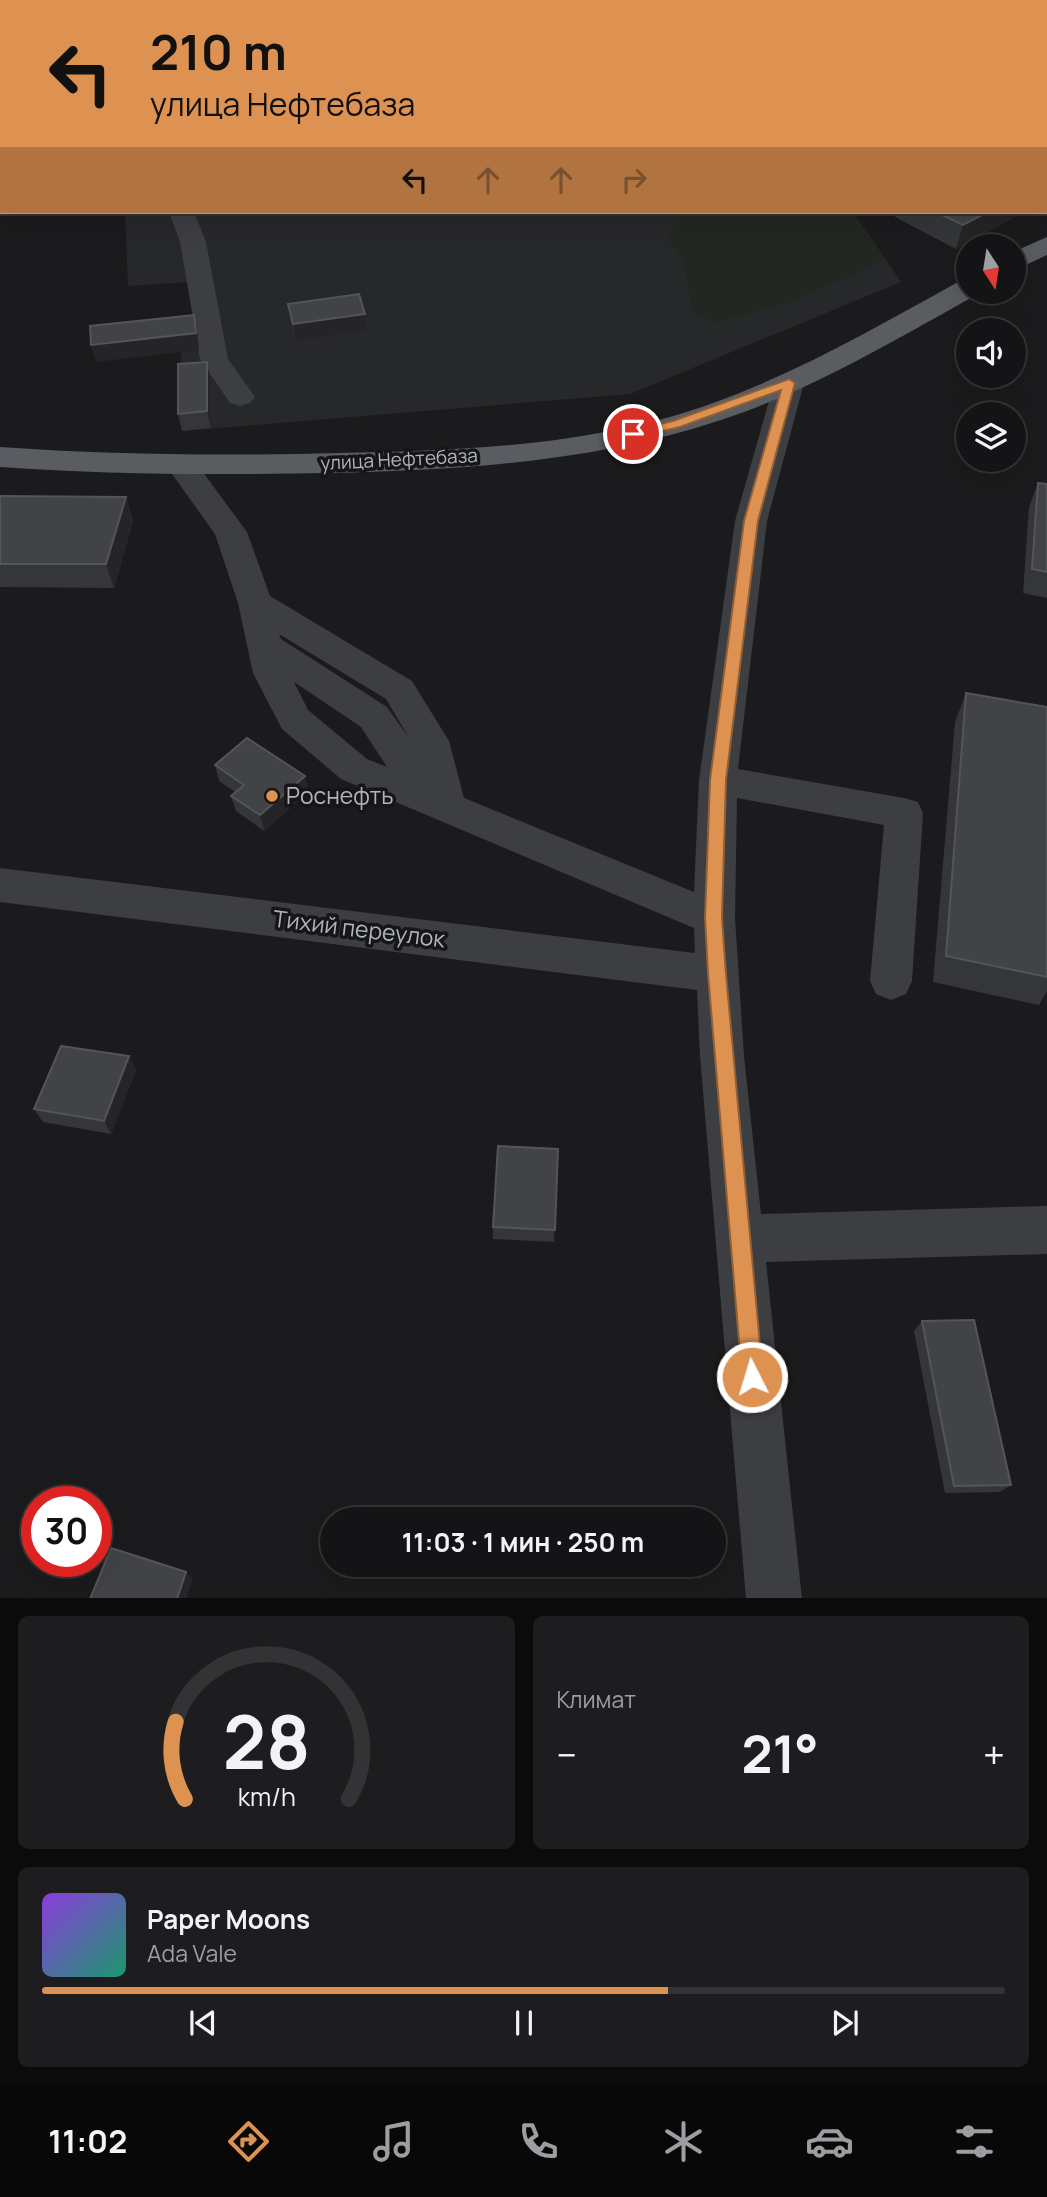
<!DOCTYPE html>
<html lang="ru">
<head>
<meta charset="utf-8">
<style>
  :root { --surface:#141416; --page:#1d1d1f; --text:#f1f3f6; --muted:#9d9ea1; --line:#333335; --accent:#de9252 }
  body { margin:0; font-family:Manrope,sans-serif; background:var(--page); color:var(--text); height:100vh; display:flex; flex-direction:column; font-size:26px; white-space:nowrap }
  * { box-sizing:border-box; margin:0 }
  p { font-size:23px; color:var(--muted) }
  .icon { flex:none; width:38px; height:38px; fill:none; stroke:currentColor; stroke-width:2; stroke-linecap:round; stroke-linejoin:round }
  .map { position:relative; height:1598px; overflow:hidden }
  .sheet { display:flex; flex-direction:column; gap:18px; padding:18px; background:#0b0b0c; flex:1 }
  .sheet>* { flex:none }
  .top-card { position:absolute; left:0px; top:0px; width:1048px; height:214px; box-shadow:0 7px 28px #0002,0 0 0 2px var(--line); background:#de9252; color:#111; overflow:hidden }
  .needle { width:46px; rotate:168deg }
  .fabs { position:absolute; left:956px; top:234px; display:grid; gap:14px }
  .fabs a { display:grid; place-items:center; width:70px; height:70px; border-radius:50%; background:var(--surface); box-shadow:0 7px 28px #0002,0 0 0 2px var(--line); font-size:35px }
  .speed { position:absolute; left:21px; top:1486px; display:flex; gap:14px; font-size:35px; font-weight:700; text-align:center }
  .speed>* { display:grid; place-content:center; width:91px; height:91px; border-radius:50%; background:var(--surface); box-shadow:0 7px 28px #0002,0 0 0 2px var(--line); line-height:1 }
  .speed .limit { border:10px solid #d22; background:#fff; color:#111 }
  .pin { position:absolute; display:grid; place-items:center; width:60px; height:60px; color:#fff; margin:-30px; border:4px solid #fff; border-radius:50%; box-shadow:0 2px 7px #0007 }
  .me { position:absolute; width:77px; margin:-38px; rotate:355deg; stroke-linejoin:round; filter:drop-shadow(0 0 5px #0008) }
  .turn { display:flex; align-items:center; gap:24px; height:147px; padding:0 35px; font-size:32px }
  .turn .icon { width:91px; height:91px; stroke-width:2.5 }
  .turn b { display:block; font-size:49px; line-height:60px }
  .lanes { display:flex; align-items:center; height:66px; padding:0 35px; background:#0003; justify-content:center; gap:35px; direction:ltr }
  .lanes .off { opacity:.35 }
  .big { font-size:52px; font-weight:700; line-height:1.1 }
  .sheet .tile { flex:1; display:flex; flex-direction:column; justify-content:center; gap:10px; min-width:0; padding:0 24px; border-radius:10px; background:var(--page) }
  .sheet .dial { align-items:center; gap:0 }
  .dial svg { height:182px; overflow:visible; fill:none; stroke:var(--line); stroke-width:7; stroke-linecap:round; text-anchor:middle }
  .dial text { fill:var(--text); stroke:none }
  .song { display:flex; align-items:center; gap:21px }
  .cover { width:84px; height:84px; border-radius:10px; background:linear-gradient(135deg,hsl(270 70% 55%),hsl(160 70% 35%)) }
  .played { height:7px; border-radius:4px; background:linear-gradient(90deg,var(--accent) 65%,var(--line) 65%) }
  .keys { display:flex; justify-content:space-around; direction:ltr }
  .heat { display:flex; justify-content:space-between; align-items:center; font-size:38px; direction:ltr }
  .sheet .tiles { flex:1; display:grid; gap:18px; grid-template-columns:1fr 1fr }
  .tile:last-child { grid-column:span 2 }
  .trip { position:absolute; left:320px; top:1507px; width:406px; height:70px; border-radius:35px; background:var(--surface); box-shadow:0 7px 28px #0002,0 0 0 2px var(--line); font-weight:700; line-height:70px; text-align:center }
  .tab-bar { display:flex; height:112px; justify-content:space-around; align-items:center; background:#080809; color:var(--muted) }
  .tab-bar .icon { width:49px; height:49px }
  .tab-bar .selected { color:var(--accent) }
  .tab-bar b { font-size:32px; color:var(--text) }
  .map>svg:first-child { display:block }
</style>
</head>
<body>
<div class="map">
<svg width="1047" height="1599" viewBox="0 0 1047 1599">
  <rect width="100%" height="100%" fill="#1b1b1d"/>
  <g fill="#27282a">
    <polygon points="0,0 706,0 708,2 2,2 2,157"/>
    <polygon points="125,212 853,212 901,282 630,394 182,431 181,352 199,350 189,282 128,286"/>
  </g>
  <polygon fill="#222821" points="690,212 853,212 885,258 859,272 788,303 714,323 693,313 683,261 667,234"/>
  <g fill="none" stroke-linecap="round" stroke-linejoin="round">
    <g fill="#3c3e42" fill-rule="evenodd">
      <polygon points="94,0 114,0 93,2"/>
      <polygon points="208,0 229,0 207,2"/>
      <polygon points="169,212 194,212 206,242 228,359 255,397 250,403 240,406 230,403 200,359 180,242"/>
      <path d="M789,374L799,377L804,383L767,521L738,769L904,798L918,802L923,813L912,981L906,994L891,1000L876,994L870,981L884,825L737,798L735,918L744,1056L761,1214L1047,1206V1254L766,1262L802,1599H746L700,1056L697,990L0,902V868L695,953L694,928L341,779L282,729L253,673L238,603L215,534L167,467L172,460L183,457L194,460L247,532L270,596L412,681L449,741L464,798L694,892L699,780L735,521L774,383L779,377ZM279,634L386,699L409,738L387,707L281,639ZM294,682L361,727L387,767L367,759L308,710Z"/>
    </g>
    <g fill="#595c60" fill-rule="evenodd">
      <polygon points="1047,237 1047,255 1013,271 1013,252"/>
      <path d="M968,280V292L978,294C895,340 812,390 721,420C594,462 462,470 329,473C219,475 110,475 0,467V447C113,455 226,456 339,453C448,451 560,447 666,418C770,389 864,334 958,282Z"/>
    </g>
  </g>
  <g fill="#343638">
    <polygon points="767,0 916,0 922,2 766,2"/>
    <polygon points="987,0 1047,0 1047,6 1046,2 986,2"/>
    <polygon points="896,212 1024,212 956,249 895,217"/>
    <polygon points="288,304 365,314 367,331 295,341"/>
    <polygon points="210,378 211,428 182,431 178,414"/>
    <polygon points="1038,483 1047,484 1047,598 1023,593 1029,507"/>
    <polygon points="0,496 126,497 133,521 114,588 0,587"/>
    <polygon points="966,693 1047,707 1047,991 1039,1005 933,982 955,722"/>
    <polygon points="215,765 305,776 308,792 264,831 236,811 231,796 235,792 219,781"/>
    <polygon points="129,1056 136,1070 111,1134 43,1122 34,1109"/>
    <polygon points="558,1149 554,1242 493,1239 493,1227"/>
    <polygon points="922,1321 1011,1485 1000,1492 945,1493 914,1331"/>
  </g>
  <g fill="#252527">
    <polygon points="988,212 1024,212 956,249 963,225"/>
    <polygon points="365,314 367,331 295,341 293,324"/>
    <polygon points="194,315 197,331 199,350 96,362 91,345"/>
    <polygon points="207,362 210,378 211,428 207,411"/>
    <polygon points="126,497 133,521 114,588 106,564"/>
    <polygon points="305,776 308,792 264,831 260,815"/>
    <polygon points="129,1056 136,1070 111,1134 104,1121"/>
    <polygon points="186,1572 193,1578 186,1599 177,1599"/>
  </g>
  <g fill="#414346" stroke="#535558" stroke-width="2">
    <polygon points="124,0 156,0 156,2 123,2"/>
    <polygon points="291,0 331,0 331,2 290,2"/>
    <polygon points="818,0 916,0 922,2 823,2"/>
    <polygon points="1009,0 1040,0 1038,2 1015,2"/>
    <polygon points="1046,37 1047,37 1047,68 1046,67"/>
    <polygon points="1046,120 1047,120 1046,181"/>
    <polygon points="936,212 988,212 963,225"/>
    <polygon points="359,294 365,314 293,324 288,304"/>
    <polygon points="194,315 196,333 91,345 90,326"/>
    <polygon points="207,362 207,411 178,414 178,364"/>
    <polygon points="1038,483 1047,484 1047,572 1032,569"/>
    <polygon points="0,496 126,497 106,564 0,564"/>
    <polygon points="966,693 1047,707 1047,977 946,956"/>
    <polygon points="247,738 305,776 260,815 231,796 244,785 215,765"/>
    <polygon points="61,1046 129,1056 104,1121 34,1109"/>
    <polygon points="498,1146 558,1149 555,1230 493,1227"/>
    <polygon points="974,1320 1011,1485 954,1486 922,1321"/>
    <polygon points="111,1548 186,1572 177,1599 90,1599"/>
  </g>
  <polygon fill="#de9252" stroke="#905f35" stroke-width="2" points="789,379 795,383 758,521 726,780 722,918 726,974 763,1377 760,1385 752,1388 745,1385 742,1377 708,974 705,918 710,780 744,521 781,390 680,427 633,438 627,434 629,431 673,421"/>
  <circle fill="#de9252" stroke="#161618" stroke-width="2.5" cx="272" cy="796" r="7"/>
  <g text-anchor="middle" stroke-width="7" stroke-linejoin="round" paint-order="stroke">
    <g font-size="19" fill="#afb5bb" stroke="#161618">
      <text transform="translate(399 459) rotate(-3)" y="7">улица Нефтебаза</text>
    </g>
    <g font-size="23" fill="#afb5bb" stroke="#161618" text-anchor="start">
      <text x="286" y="804">Роснефть</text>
    </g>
    <g font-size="23" fill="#afb5bb" stroke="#161618">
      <text transform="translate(359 929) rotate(7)" y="8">Тихий переулок</text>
    </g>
  </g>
</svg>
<div class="fabs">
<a><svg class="needle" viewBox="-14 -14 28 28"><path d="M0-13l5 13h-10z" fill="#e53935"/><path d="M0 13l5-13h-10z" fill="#9d9ea1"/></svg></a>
<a><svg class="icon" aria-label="sound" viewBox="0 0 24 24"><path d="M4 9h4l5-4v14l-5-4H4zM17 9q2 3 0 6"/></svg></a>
<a><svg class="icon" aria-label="layers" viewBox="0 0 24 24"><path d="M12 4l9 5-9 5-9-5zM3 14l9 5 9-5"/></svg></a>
</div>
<div class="speed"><div class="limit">30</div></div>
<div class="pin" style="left:633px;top:434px;background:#d93025"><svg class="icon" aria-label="arrive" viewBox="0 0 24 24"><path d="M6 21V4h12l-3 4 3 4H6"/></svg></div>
<svg class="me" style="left:752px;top:1377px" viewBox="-20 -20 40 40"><circle r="17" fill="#de9252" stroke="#fff" stroke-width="3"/><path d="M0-11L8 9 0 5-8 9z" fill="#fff"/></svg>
<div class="trip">11:03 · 1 мин · 250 m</div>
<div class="top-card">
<div class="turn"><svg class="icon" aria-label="left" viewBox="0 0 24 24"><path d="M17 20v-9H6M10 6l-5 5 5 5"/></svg><div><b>210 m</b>улица Нефтебаза</div></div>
<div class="lanes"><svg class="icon" aria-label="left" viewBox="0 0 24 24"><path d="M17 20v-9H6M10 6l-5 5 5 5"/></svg><svg class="icon off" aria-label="ahead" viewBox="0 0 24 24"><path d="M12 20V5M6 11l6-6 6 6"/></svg><svg class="icon off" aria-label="ahead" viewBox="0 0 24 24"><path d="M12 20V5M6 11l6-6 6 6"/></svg><svg class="icon off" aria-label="right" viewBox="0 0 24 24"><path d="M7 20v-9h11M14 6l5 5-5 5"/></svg></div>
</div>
</div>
<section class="sheet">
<div class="tiles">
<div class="tile dial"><svg viewBox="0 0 100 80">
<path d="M14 69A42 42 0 1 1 86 69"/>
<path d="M14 69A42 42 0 0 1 10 35" stroke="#de9252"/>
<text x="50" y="56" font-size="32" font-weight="700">28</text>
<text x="50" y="72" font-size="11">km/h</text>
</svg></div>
<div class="tile"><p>Климат</p>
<div class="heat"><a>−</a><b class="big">21°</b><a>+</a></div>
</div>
<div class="tile">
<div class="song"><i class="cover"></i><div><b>Paper Moons</b><p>Ada Vale</p></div></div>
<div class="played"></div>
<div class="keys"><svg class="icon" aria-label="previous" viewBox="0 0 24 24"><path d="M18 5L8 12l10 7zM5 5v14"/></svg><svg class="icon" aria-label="pause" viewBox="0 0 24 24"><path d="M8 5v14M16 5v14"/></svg><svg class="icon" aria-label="next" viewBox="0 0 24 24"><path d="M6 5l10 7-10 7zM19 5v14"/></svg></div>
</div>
</div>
</section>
<nav class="tab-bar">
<b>11:02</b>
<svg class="icon selected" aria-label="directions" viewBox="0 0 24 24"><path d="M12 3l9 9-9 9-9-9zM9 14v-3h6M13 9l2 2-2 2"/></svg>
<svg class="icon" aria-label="music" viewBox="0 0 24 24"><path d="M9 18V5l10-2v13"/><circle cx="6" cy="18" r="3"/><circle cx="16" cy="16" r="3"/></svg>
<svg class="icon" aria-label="phone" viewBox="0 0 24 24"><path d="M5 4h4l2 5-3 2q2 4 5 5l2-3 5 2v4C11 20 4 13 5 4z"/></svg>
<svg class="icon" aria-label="climate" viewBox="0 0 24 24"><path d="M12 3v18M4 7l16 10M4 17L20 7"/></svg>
<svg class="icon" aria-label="car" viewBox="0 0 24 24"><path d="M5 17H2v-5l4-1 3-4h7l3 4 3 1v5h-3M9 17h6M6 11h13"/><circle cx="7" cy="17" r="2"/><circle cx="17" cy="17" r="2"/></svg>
<svg class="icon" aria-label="filters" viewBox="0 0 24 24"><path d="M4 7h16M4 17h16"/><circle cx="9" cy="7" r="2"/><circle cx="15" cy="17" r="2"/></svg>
</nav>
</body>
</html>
